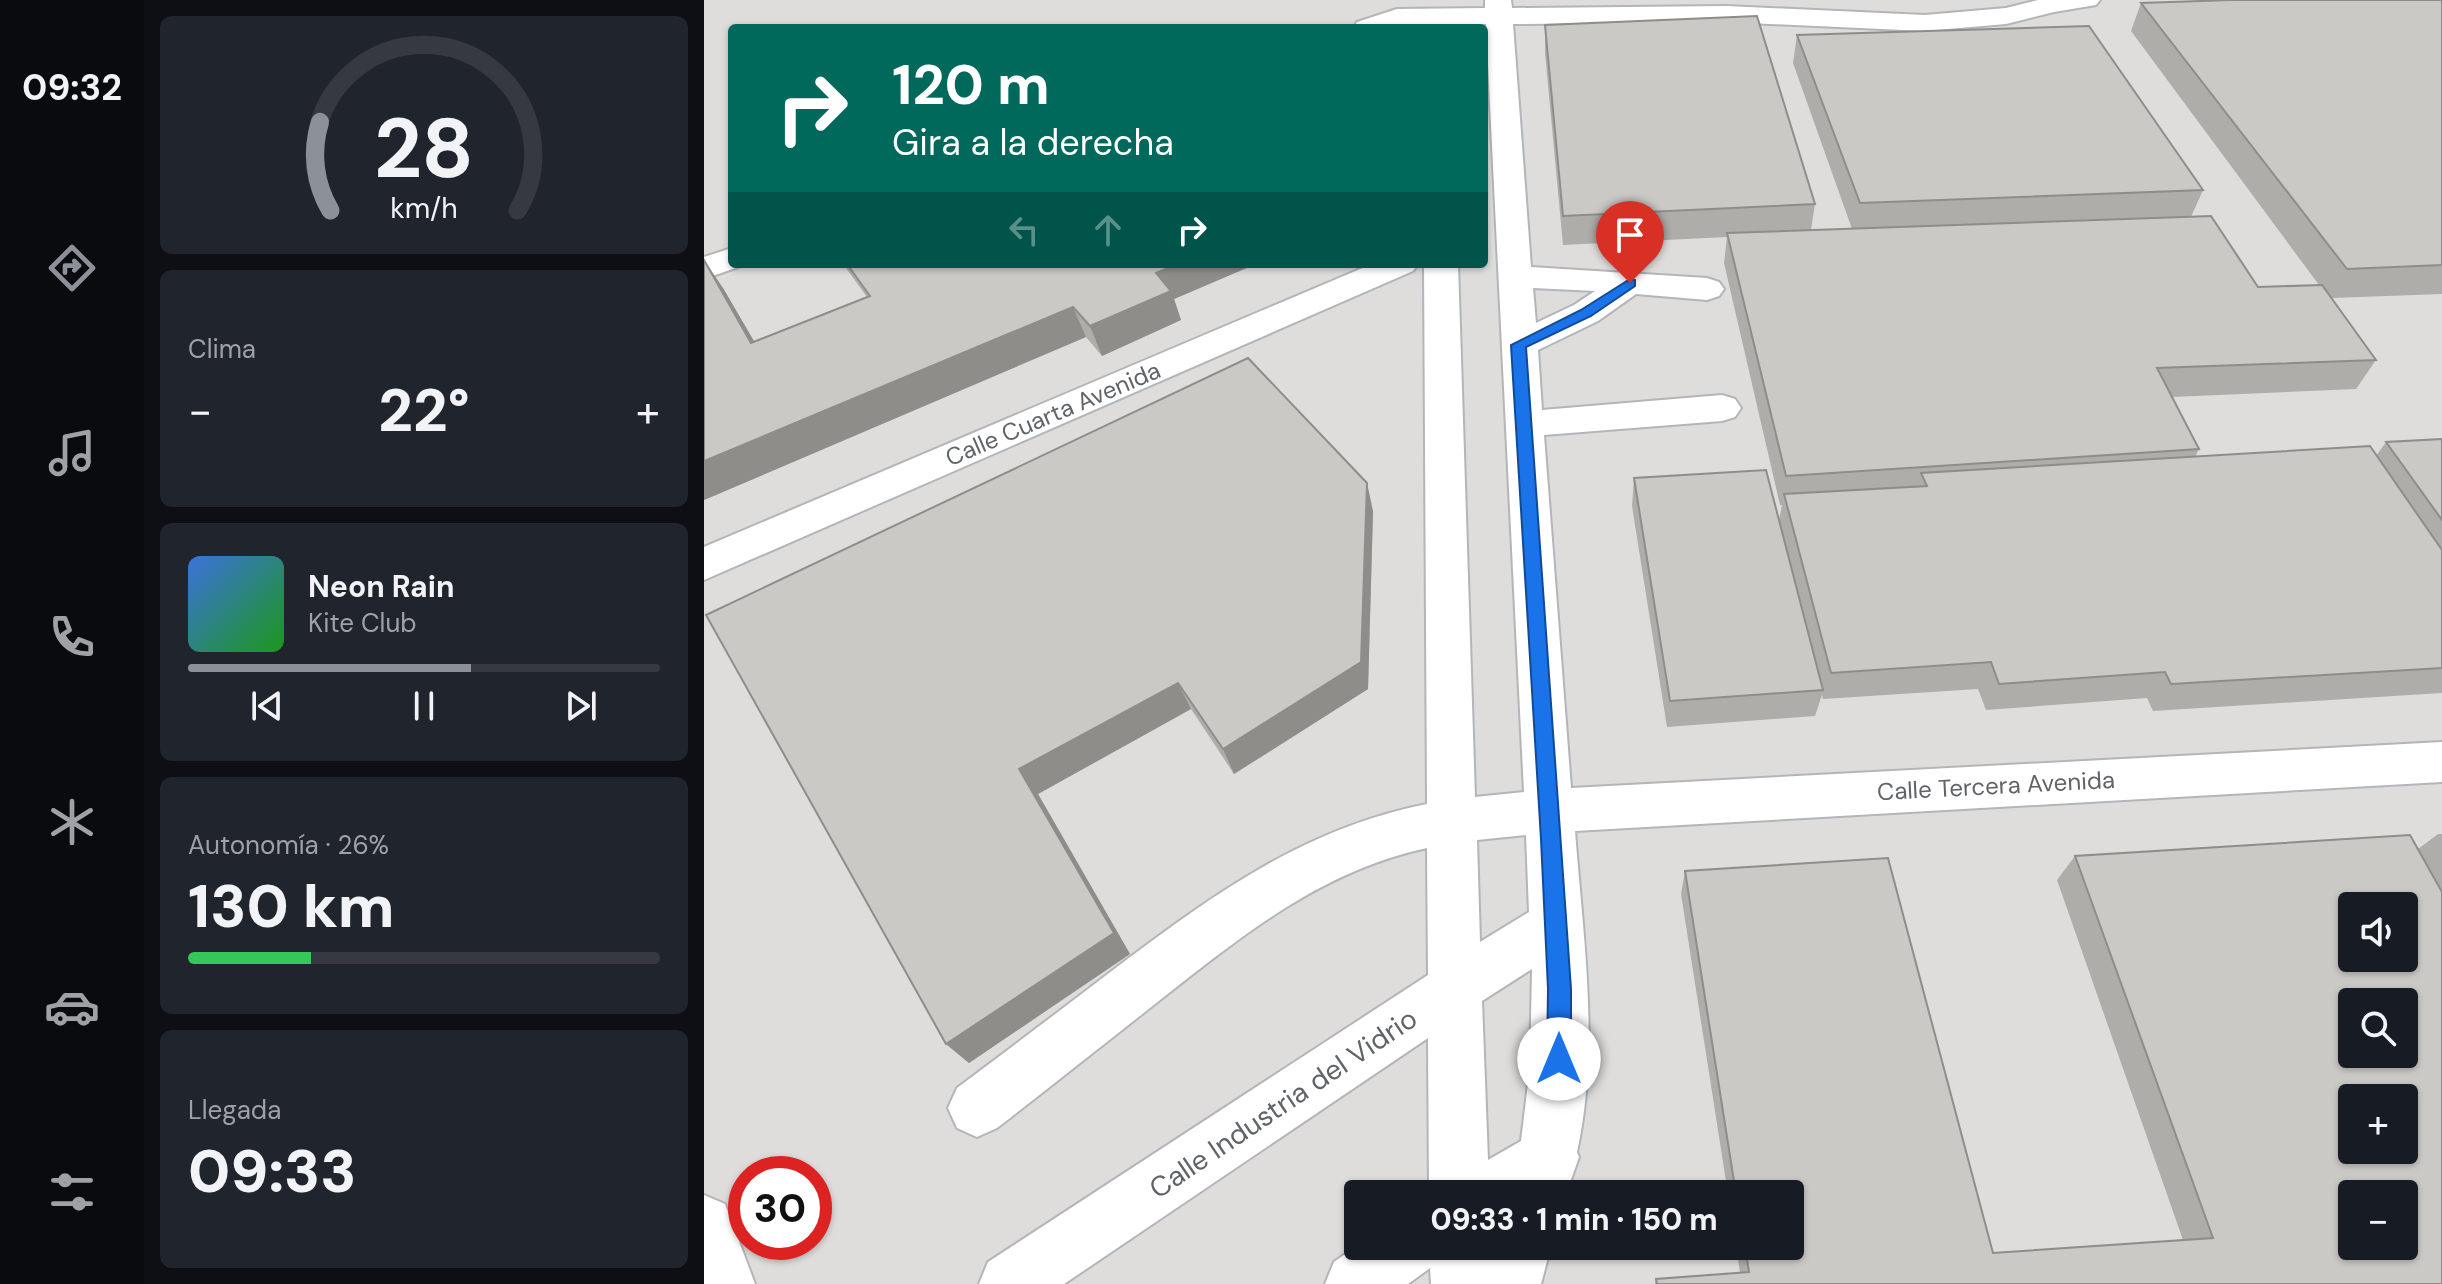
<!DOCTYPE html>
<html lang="es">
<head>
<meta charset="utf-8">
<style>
  :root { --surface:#171b24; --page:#20242c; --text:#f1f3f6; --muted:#9ea1a6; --line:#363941; --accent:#8c9099 }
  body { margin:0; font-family:"DM Sans",sans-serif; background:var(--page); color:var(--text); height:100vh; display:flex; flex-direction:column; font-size:30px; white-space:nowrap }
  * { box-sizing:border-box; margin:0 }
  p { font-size:26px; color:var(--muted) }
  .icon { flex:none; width:44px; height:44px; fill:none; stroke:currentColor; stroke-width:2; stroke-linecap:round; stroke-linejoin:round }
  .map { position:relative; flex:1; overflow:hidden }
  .sheet { display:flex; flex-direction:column; gap:16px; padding:16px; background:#0d0f14; width:560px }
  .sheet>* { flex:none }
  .banner { position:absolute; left:24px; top:24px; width:760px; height:244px; border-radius:8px; box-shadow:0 2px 6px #0004; background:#00695c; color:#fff; overflow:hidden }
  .tools { position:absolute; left:1634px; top:892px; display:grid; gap:16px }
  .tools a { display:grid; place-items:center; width:80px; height:80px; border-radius:8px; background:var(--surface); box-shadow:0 2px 6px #0004; font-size:40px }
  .speed { position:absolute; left:24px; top:1156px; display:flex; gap:16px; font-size:40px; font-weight:700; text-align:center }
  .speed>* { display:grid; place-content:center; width:104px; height:104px; border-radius:50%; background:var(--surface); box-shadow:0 2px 6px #0004; line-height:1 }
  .speed .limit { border:12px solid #d22; background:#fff; color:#111 }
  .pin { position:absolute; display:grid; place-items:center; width:68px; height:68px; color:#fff; margin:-82px -34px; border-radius:50% 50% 50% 0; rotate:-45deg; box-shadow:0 0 8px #0007 }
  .pin .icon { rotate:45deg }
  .me { position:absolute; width:88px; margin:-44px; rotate:0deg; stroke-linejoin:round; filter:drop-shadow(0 0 6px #0008) }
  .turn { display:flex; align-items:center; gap:28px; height:168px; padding:0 32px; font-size:36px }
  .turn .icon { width:104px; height:104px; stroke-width:2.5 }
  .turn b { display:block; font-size:56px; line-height:68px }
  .lanes { display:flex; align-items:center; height:76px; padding:0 32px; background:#0003; justify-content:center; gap:40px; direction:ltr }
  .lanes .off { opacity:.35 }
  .big { font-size:60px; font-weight:800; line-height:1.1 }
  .sheet .widget { flex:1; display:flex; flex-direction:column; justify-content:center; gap:12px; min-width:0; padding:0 28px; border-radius:12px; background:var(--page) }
  .sheet .dial { align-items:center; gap:0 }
  .dial svg { height:208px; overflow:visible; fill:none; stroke:var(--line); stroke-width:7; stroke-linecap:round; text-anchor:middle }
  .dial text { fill:var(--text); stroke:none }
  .song { display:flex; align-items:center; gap:24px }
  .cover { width:96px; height:96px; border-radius:12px; background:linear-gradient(135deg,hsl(220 70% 55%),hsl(120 70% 35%)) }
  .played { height:8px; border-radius:4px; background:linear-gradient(90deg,var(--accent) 60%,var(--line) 60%) }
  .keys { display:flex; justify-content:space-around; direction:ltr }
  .heat { display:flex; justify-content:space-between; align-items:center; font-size:44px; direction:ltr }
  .charge { height:12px; border-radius:6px; background:linear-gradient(90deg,#34c759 26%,var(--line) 0) }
  .trip { position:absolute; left:640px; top:1180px; width:460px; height:80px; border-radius:8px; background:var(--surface); box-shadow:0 2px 6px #0004; font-weight:800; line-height:80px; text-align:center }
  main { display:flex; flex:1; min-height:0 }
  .menu { display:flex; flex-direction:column; width:144px; justify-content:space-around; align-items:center; background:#090b0e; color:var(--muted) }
  .menu .icon { width:56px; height:56px }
  .menu .current { color:var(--accent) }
  .menu b { font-size:36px; color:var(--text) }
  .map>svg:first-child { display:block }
</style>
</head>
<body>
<main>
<nav class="menu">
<b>09:32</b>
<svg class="icon current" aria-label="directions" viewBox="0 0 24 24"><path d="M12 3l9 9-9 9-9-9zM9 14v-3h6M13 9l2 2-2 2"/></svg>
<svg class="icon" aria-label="music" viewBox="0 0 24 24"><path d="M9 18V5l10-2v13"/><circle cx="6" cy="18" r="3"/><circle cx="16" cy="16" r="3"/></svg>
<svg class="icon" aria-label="phone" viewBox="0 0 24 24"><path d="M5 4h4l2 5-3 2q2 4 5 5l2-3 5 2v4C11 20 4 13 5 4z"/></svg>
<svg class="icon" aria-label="climate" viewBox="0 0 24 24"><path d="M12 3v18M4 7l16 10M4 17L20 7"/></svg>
<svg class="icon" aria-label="car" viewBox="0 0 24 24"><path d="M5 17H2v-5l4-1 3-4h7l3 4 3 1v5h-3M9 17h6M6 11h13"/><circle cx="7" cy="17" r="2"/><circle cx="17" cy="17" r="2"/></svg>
<svg class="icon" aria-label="filters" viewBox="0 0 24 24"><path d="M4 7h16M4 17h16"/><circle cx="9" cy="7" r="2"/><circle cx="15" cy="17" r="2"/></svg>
</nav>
<section class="sheet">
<div class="widget dial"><svg viewBox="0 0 100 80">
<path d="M14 69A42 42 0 1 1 86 69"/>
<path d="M14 69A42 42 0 0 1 10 35" stroke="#8c9099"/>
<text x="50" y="56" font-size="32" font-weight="700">28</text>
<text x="50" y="72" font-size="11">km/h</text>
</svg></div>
<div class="widget"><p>Clima</p>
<div class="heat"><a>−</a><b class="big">22°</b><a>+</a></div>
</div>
<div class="widget">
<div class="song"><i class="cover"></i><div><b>Neon Rain</b><p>Kite Club</p></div></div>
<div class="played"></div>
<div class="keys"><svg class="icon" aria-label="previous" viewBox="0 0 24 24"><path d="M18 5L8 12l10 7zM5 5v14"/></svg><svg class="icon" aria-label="pause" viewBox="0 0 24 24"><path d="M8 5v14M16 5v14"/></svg><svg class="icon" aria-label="next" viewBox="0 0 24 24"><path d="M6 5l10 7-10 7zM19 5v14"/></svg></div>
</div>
<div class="widget"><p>Autonomía · 26%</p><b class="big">130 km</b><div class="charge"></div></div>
<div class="widget"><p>Llegada</p><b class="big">09:33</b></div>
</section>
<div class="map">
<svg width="1738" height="1284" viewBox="0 0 1738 1284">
  <rect width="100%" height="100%" fill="#f0eee9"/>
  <path fill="#dfdddb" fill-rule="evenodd" d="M0,0H1738V1284H0ZM28,28H780V264H28ZM1648,906H1700V958H1648ZM1648,1002H1700V1054H1648ZM1648,1098H1700V1150H1648ZM42,1174H110V1242H42ZM654,1194H1086V1246H654ZM1648,1194H1700V1246H1648Z"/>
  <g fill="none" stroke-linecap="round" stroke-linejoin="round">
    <defs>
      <g id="minor">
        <path d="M781,0H807L808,8L1023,6L1221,15L1302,8L1334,0H1396L1392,5L1350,12L1302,24L1221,31L1023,22L809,24L827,267L1003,278L1015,282L1020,289L1015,296L1003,300L932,294L894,321L834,350L838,410L1018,395L1031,399L1037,408L1031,417L1018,421L840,435L867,788L1738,742V782L871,831C879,936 896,1048 873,1152L875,1157L862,1194H725L724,1038L360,1284H275L284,1262L724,975L723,848C616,871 536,937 451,1004C399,1045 346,1087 293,1128L273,1137L253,1128L244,1108L253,1088C305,1049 357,1010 409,970C509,895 598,829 723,804L720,264H754L771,797L820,792L782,24L649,28L653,22L693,9L781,8ZM829,288L891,291L870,305L832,323ZM822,835L825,912L776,942L773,840ZM828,969L826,1067L817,1141L784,1160L778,1001Z"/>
        <polygon points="28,248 28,264 40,265 0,279 0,257"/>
        <polygon points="668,264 714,264 709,271 0,580 0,547"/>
        <polygon points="0,1195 21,1204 51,1284 0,1284"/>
        <polygon points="654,1245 654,1246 847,1246 837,1284 727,1284 726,1268 704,1284 621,1284 630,1262"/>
      </g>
    </defs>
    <use href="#minor" stroke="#b3b5b9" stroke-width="4"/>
    <use href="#minor" fill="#fff" fill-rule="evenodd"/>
  </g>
  <g fill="#afada9">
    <polygon points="1738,0 1738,294 1628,298 1672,360 1652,389 1468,397 1495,449 1491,457 1672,456 1682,442 1738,439 1738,693 1449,711 1443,698 1282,710 1274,689 1119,699 1118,695 1111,716 963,727 928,506 930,478 1075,520 1078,505 1076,505 1020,263 1023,237 859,245 841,53 841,25 1111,204 1107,230 1148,229 1089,63 1093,35 1499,190 1487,217 1554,287 1615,285 1427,31 1437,3"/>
    <polygon points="139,264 552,264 470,299 477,320 398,356 382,337 0,500 19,288 50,342 163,297"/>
    <polygon points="669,511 664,689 530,774 487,709 334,794 426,954 265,1063 242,1044 2,615"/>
    <polygon points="1734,834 1738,834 1738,1284 951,1284 952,1279 1036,1273 1032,1246 1086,1246 1086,1194 1024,1194 977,894 981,871 1289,1253 1479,1240 1353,880 1371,856 1714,849"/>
  </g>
  <g fill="#8e8d8a">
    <polygon points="0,260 19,288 68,372 47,343"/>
    <polygon points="474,264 552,264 470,299 477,320 398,356 386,326 452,273"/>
    <polygon points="369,307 382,337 0,500 0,461"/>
    <polygon points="663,483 669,511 664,689 530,774 519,749"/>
    <polygon points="474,683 487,709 334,794 426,954 265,1063 242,1044 315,769"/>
  </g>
  <g fill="#cbc9c5" stroke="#8e8d8a" stroke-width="2" fill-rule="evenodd">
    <polygon points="1527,0 1738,0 1738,265 1643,269 1437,3"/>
    <polygon points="1053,16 1111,204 859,216 841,25"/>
    <polygon points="1385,26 1499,190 1156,203 1093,35"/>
    <polygon points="1507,216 1554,287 1618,285 1672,360 1453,368 1495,449 1082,476 1023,233"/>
    <polygon points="0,260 47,343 166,296 143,264 474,264 452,273 467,291 386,326 369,307 0,461"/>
    <polygon points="544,358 663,483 657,662 519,749 474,683 315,769 410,933 242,1044 2,615"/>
    <polygon points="1738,439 1738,520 1682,442"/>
    <polygon points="1666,446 1738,550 1738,668 1467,684 1461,672 1295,684 1287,662 1127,673 1080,494 1223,486 1217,473"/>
    <polygon points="1062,470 1119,690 966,701 930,478"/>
    <path d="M1706,835L1738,892V1284H953L952,1279L1045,1272L1041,1246H1086V1194H1032L981,871L1184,858L1289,1253L1509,1238L1371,856ZM1648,906H1700V958H1648ZM1648,1002H1700V1054H1648ZM1648,1098H1700V1150H1648ZM1648,1194H1700V1246H1648Z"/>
  </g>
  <polygon fill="#1a73e8" stroke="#114b97" stroke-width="2" points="926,279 931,280 931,286 887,316 822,347 867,989 867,1059 863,1068 855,1071 847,1068 843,1059 844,989 837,839 807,345 877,310"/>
  <g text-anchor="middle" stroke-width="6" stroke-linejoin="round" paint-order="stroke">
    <g font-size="24" fill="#606367" stroke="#fff">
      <text transform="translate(349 414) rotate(-23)" y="8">Calle Cuarta Avenida</text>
      <text transform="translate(1292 786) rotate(-3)" y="8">Calle Tercera Avenida</text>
    </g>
    <g font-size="28" fill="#606367" stroke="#fff">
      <text transform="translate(579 1103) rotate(-34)" y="10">Calle Industria del Vidrio</text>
    </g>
  </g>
</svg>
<div class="tools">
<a><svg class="icon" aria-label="sound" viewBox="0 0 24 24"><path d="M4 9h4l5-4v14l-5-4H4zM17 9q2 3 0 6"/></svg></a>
<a><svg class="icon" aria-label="search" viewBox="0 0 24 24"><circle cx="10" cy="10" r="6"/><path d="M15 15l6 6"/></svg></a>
<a>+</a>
<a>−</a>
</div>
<div class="speed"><div class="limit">30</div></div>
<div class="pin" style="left:926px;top:283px;background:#d93025"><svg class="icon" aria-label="arrive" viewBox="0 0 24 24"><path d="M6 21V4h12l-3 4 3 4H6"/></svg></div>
<svg class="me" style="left:855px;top:1059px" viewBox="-20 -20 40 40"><circle r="19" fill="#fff"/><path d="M0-13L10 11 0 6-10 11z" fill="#1a73e8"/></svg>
<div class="trip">09:33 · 1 min · 150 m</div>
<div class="banner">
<div class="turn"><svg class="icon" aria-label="right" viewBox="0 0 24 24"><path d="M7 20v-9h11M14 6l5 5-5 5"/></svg><div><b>120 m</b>Gira a la derecha</div></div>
<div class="lanes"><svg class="icon off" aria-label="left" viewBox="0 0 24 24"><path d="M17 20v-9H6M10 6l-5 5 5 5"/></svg><svg class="icon off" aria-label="ahead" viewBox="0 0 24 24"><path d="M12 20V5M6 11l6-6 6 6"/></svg><svg class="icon" aria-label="right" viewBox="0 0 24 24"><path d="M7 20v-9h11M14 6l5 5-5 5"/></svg></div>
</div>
</div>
</main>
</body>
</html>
